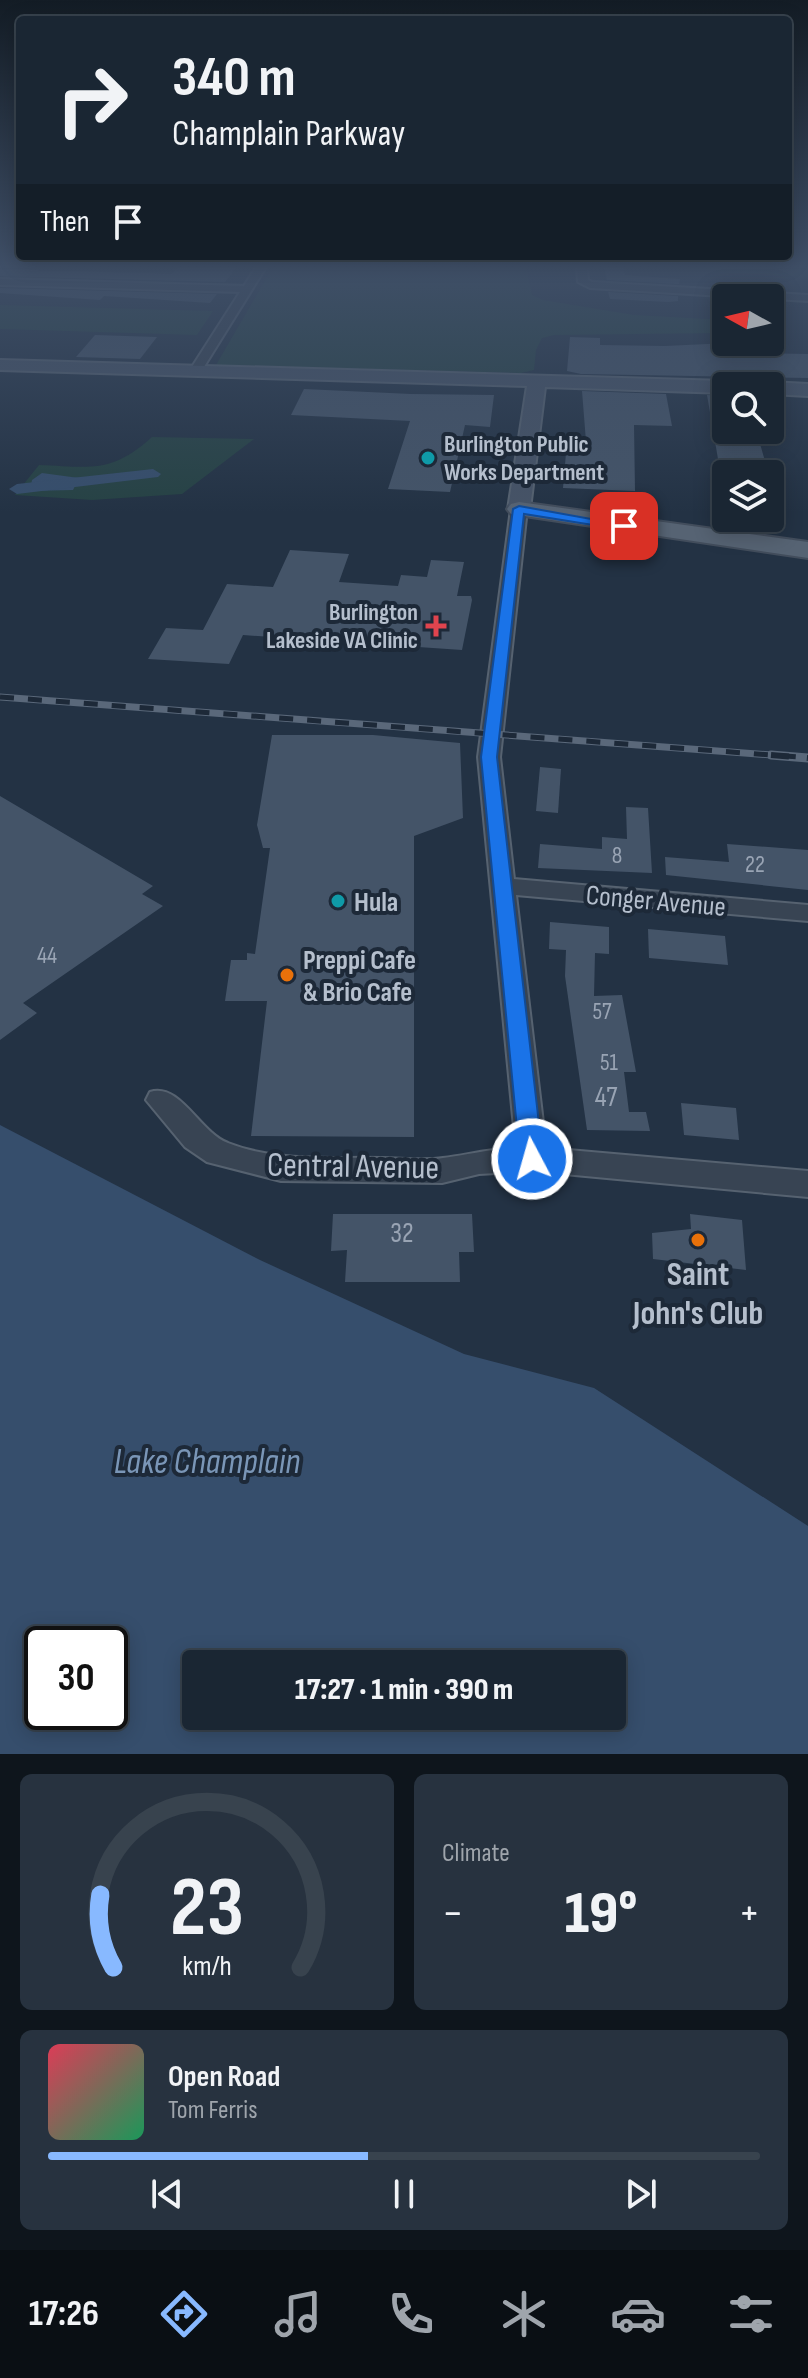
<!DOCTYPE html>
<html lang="en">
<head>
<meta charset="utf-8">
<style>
  :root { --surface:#1a2633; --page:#27323f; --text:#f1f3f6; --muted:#9fa5ac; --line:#38434e; --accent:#88b9ff }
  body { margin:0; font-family:"Sofia Sans Condensed",sans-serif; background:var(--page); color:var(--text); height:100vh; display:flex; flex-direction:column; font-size:30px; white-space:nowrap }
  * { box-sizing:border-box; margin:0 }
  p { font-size:26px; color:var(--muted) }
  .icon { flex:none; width:44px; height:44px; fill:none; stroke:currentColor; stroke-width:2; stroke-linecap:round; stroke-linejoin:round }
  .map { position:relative; height:1754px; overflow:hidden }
  .panel { display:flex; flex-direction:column; gap:20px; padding:20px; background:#0e151c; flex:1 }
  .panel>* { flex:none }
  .top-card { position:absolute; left:16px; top:16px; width:776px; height:244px; border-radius:8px; box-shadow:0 4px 20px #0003,0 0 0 2px var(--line); background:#1a2633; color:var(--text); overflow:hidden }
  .needle { width:52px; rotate:278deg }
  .buttons { position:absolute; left:712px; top:284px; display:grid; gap:16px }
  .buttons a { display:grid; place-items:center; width:72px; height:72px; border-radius:8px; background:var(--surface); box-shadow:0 4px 20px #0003,0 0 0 2px var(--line); font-size:40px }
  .speed { position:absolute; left:24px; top:1626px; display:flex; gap:16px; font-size:40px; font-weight:700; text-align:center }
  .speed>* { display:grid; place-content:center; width:104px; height:104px; border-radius:50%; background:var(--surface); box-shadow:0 4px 20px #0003,0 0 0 2px var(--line); line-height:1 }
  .speed .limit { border:4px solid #111; border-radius:12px; background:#fff; color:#111 }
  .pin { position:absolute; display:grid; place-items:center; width:68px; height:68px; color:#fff; margin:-34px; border-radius:16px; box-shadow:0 4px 12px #0006 }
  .me { position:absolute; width:88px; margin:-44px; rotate:354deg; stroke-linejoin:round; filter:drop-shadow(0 0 6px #0008) }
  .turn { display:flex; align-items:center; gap:28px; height:168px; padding:0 24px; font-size:36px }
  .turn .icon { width:104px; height:104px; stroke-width:2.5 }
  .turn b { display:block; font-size:56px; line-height:68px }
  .then { display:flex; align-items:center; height:76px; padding:0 24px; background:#0003; gap:16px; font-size:30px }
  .big { font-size:60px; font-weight:800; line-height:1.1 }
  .panel .card { flex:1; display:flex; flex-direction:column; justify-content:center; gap:12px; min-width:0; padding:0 28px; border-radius:12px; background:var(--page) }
  .panel .dial { align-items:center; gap:0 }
  .dial svg { height:208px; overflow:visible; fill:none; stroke:var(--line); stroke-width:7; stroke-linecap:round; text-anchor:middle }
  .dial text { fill:var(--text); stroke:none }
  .song { display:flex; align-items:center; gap:24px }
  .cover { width:96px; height:96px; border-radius:12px; background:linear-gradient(135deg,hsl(350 70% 55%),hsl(150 70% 35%)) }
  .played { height:8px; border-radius:4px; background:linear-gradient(90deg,var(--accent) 45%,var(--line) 45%) }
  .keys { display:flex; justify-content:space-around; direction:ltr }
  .heat { display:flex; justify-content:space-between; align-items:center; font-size:44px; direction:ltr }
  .panel .tiles { flex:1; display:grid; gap:20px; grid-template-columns:1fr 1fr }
  .card:last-child { grid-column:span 2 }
  .trip { position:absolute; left:182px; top:1650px; width:444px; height:80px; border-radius:8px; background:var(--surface); box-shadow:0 4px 20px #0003,0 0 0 2px var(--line); font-weight:800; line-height:80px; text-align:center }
  .menu { display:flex; height:128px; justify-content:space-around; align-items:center; background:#0a0f14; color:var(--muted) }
  .menu .icon { width:56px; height:56px }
  .menu .selected { color:var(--accent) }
  .menu b { font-size:36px; color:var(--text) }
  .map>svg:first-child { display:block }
</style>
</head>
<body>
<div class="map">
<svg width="808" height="1754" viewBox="0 0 808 1754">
  <rect width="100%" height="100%" fill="#233244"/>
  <g fill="#264244">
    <polygon points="273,267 526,267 532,295 543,300 634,315 726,320 726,333 554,335 542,338 536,350 534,370 521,373 216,365"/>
    <polygon points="690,267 808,270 808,277 685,270"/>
    <polygon points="0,305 213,311 197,335 0,329"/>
    <path d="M152,437L254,439L182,494L92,500L15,495L39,465C91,467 111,474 152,437Z"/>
  </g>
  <g fill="#364e6c" fill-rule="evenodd">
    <polygon points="42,473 79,478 73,490 30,491 32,480"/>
    <path d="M0,1125L260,1260L464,1354L594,1388L808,1526V1754H0ZM42,1644H110V1712H42ZM196,1664H612V1716H196Z"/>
  </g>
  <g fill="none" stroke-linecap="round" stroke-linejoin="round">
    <polygon fill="#364e6c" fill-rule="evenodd" points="153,469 161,474 158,477 17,494 9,489 17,484"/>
  </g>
  <g fill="#445468">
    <polygon points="178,267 237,267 225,282 0,276 0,269 172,274"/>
    <polygon points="604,267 623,267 625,275 680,279 679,284 607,280"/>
    <polygon points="0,288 217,294 210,303 104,296 100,300 0,293"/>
    <polygon points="608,292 678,296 678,301 668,302 610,299"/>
    <polygon points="95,335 157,337 140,359 76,357"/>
    <polygon points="570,337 600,338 600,345 665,346 750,342 754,353 808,354 808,378 581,374 567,371"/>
    <polygon points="304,389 411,394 494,395 490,427 465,425 450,492 388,489 410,421 291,415"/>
    <polygon points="582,391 666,394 672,426 634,425 635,491 563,488 566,453 587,454"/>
    <polygon points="707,395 726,396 726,430 756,430 765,461 718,459"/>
    <polygon points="290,550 349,554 339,582 398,586 401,575 427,577 431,560 464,562 457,596 471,596 472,600 462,650 243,635 229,664 148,659 166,628 203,630 227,584 273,587"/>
    <polygon points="272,735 373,735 460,743 463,818 414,836 414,1137 251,1136 267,1001 225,1001 231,960 247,960 247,953 255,954 270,848 263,848 257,825"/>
    <polygon points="540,767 561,769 558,813 536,811"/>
    <polygon points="0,796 153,886 142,894 163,906 23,1003 37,1013 0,1040"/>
    <polygon points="626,807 648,808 652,873 538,868 540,844 602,849 602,837 627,839"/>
    <polygon points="727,844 808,850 808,890 666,875 665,857 729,862"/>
    <polygon points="550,922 609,927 609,954 595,953 594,996 622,995 636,1072 624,1072 629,1112 646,1112 650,1131 587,1130 565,976 566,950 549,949"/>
    <polygon points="648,929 725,936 728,965 649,958"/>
    <polygon points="681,1103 736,1108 739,1140 684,1135"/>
    <polygon points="333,1214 472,1214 474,1252 459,1252 460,1282 345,1282 347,1250 331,1251"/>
    <polygon points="690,1214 742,1220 746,1270 653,1259 652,1233 691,1229"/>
  </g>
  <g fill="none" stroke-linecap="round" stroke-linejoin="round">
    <defs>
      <g id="minor">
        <polygon points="256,267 266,267 202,370 196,374 190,370 240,292 0,285 0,279 244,286"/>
        <polygon points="577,267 587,267 588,280 592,282 808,295 808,301 590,288 578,282"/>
        <path d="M519,504L527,509L500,757L514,879L808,905V921L516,895L546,1148L808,1171V1197L532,1171L479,1174L442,1183L281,1181L207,1162L185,1147L146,1100L150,1092C180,1082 200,1133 228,1143C276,1162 330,1157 381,1158C401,1158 423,1161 443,1158C467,1155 490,1149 516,1148L478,757L511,509Z"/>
      </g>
      <g id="secondary">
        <polygon points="0,360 726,381 735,386 726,386 726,393 545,387 530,509 519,516 508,509 527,386 0,370"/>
        <polygon points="770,382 808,384 808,396 770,394 770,386 762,386"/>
      </g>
      <polygon id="primary" points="519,502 808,542 808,558 511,514 507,509 511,504"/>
    </defs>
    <use href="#minor" stroke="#566270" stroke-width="4"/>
    <use href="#secondary" stroke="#566270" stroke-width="4"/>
    <use href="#primary" stroke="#424d5c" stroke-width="4"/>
    <use href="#minor" fill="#384453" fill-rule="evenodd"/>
    <use href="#secondary" fill="#465366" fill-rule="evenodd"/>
    <use href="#primary" fill="#566373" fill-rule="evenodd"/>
    <defs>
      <polyline id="rail-far1" points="0,697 798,757"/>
      <polyline id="rail" points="771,755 808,758"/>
    </defs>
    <use href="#rail-far1" stroke="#5a687a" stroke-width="7"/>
    <use href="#rail" stroke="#5a687a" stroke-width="9"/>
    <use href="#rail-far1" stroke="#1d2938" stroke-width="5" stroke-dasharray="14" stroke-linecap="butt"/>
    <use href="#rail" stroke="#1d2938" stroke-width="6" stroke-dasharray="18" stroke-linecap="butt"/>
  </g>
  <linearGradient id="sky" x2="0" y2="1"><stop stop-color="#131c25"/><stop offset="0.52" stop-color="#3f4f67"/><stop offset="1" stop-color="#3f4f67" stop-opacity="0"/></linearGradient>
  <rect width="808" height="512" fill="url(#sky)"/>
  <polygon fill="#1a73e8" stroke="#114b97" stroke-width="2" points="519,506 630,526 624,530 524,514 497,757 543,1159 540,1166 523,1166 520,1159 481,757 513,509"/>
  <g fill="#0f9aa8" stroke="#1d2938" stroke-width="3">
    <circle cx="428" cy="458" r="8"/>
    <circle cx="338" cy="901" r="8"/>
  </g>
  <path fill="#e0444e" stroke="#1d2938" stroke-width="3" d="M432 614h8v8h8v8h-8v8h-8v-8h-8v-8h8z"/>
  <g fill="#e8710a" stroke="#1d2938" stroke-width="3">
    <circle cx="287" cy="975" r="8"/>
    <circle cx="698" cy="1240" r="8"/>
  </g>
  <g text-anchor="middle" stroke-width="8" stroke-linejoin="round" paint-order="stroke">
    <g font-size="24" font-weight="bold" fill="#b5bfcd" stroke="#1d2938" text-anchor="start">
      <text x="444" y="452">Burlington Public<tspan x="444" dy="28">Works Department</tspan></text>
      <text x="418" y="620" text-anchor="end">Burlington<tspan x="418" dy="28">Lakeside VA Clinic</tspan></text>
    </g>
    <g font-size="24" fill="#99a4b4">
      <text x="617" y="863">8</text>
      <text x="755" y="872">22</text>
      <text x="47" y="963">44</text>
      <text x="602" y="1019">57</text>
      <text x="609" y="1070">51</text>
    </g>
    <g font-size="28" fill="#b5bfcd" stroke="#1d2938">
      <text transform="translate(656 900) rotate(5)" y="10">Conger Avenue</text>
    </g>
    <g font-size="28" font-weight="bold" fill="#b5bfcd" stroke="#1d2938" text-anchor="start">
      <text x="354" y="911">Hula</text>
      <text x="303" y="969">Preppi Cafe<tspan x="303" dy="32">&amp; Brio Cafe</tspan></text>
    </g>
    <g font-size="28" fill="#99a4b4">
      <text x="606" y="1106">47</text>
      <text x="402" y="1242">32</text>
    </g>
    <g font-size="34" fill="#b5bfcd" stroke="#1d2938">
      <text transform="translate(353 1165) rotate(1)" y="12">Central Avenue</text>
    </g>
    <g font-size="34" font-weight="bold" fill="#b5bfcd" stroke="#1d2938">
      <text x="698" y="1285">Saint<tspan x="698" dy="39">John's Club</tspan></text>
    </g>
    <g font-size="36" font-style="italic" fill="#7a96b7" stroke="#1d2938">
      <text x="207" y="1473">Lake Champlain</text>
    </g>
  </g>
</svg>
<div class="buttons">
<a><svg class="needle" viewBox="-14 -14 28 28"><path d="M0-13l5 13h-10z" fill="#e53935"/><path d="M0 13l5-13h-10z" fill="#9fa5ac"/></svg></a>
<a><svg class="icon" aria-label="search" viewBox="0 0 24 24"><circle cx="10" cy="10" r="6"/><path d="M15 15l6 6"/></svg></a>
<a><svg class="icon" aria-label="layers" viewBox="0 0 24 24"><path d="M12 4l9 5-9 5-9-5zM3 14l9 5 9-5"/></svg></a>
</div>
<div class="speed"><div class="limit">30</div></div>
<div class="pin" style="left:624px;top:526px;background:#d93025"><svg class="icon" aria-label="arrive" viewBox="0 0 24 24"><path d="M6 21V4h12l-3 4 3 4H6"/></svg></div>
<svg class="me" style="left:532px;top:1159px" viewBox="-20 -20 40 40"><circle r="17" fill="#1a73e8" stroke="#fff" stroke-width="3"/><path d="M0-11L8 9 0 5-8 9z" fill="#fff"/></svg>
<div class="trip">17:27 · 1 min · 390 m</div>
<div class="top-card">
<div class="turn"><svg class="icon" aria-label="right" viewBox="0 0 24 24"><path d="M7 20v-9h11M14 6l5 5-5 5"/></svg><div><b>340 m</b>Champlain Parkway</div></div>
<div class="then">Then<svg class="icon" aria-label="arrive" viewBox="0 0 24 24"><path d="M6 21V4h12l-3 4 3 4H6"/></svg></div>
</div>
</div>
<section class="panel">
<div class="tiles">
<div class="card dial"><svg viewBox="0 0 100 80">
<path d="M14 69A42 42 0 1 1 86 69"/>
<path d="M14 69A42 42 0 0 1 9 41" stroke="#88b9ff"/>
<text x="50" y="56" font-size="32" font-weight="700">23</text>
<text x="50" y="72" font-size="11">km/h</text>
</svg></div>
<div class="card"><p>Climate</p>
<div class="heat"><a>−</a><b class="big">19°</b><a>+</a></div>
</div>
<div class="card">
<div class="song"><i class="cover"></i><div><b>Open Road</b><p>Tom Ferris</p></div></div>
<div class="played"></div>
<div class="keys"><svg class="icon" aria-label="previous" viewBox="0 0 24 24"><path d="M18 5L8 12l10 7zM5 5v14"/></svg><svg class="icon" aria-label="pause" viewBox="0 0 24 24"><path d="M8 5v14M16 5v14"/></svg><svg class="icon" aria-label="next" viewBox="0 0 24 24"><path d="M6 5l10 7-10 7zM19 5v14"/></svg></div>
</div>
</div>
</section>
<nav class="menu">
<b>17:26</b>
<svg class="icon selected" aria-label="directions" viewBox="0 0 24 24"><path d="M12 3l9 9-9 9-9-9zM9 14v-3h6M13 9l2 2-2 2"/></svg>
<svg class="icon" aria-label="music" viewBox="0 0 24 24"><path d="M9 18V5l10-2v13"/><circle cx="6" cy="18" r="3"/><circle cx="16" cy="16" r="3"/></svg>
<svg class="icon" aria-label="phone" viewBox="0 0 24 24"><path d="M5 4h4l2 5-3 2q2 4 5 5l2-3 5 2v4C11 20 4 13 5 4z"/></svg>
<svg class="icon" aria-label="climate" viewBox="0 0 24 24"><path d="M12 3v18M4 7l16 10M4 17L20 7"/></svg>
<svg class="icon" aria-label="car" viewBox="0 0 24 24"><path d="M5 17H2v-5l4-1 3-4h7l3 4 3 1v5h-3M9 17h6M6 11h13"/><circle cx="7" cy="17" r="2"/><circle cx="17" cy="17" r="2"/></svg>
<svg class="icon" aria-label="filters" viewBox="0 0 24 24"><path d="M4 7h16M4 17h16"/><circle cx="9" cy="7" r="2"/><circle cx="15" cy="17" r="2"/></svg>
</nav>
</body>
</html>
